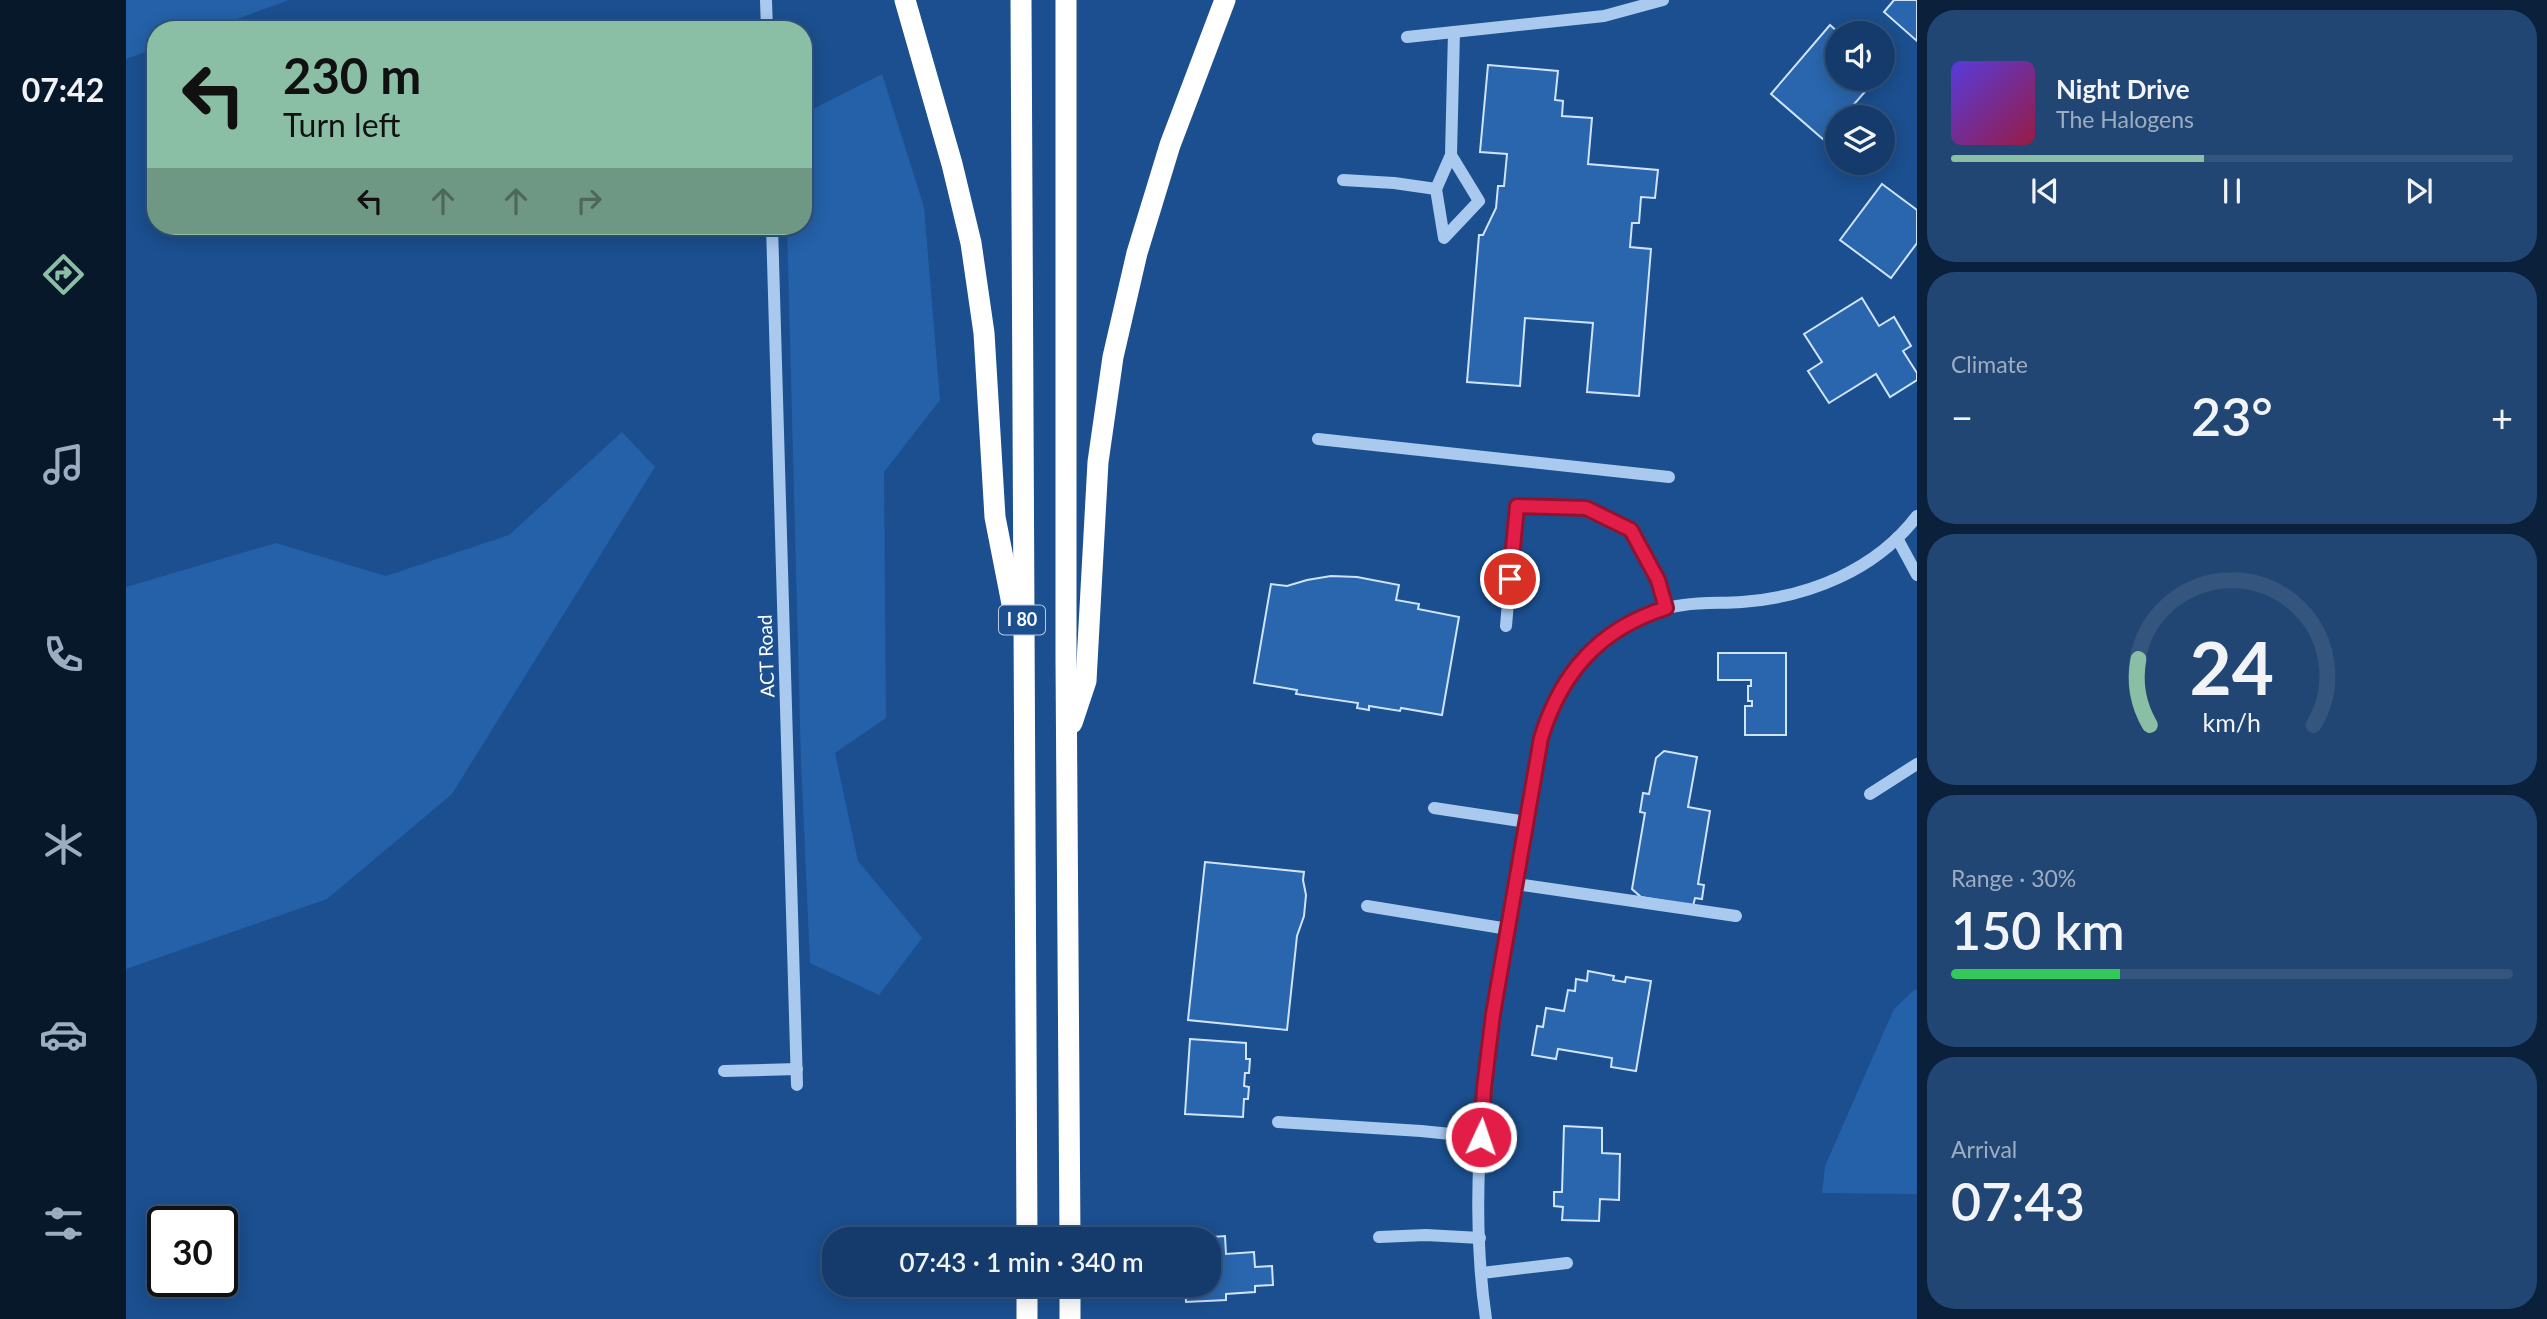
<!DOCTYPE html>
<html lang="en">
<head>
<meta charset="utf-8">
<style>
  :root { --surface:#143b6b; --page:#214673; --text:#f1f3f6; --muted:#9dadc1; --line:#33557e; --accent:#8abfa5 }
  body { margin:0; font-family:Lato,sans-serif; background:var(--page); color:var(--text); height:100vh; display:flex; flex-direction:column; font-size:26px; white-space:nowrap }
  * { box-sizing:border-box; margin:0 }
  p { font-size:23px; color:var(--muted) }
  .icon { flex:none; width:38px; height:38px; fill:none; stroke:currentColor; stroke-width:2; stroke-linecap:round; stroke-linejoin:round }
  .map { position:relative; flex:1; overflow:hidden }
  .sheet { display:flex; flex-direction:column; gap:10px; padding:10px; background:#0b203b; width:630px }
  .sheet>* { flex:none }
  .banner { position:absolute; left:21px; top:21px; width:665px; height:214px; border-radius:28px; box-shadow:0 4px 18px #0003,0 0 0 2px var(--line); background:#8abfa5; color:#111; overflow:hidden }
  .tools { position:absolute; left:1699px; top:21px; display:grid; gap:14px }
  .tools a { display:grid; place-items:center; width:70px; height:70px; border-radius:50%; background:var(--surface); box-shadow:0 4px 18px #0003,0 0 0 2px var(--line); font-size:35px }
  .speed { position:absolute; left:21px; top:1206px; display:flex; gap:14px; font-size:35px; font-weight:700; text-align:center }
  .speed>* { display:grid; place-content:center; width:91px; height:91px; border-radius:50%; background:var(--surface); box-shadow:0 4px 18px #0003,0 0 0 2px var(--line); line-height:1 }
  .speed .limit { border:4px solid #111; border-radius:10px; background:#fff; color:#111 }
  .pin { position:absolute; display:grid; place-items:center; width:60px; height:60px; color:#fff; margin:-30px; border:4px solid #fff; border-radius:50%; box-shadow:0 2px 7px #0007 }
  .me { position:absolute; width:77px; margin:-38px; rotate:3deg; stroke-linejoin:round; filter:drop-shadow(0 0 5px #0008) }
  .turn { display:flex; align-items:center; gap:24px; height:147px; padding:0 21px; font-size:32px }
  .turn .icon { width:91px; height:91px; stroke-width:2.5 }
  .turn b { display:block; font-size:49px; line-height:60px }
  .lanes { display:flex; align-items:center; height:66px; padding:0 21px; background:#0003; justify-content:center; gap:35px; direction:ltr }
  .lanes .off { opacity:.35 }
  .big { font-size:52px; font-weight:600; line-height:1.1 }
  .sheet .widget { flex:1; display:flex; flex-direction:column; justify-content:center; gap:10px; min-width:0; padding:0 24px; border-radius:28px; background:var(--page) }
  .sheet .dial { align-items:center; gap:0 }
  .dial svg { height:182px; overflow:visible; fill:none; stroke:var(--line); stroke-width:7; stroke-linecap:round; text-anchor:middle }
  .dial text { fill:var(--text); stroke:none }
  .song { display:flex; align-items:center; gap:21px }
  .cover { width:84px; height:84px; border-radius:10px; background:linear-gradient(135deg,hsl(250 70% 55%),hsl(340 70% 35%)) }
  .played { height:7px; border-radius:4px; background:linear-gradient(90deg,var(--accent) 45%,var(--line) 45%) }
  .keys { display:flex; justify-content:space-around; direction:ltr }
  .heat { display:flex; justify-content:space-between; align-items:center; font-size:38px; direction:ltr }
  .charge { height:10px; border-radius:5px; background:linear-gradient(90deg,#34c759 30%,var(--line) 0) }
  .trip { position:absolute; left:696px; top:1227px; width:399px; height:70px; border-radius:28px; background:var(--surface); box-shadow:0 4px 18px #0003,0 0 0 2px var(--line); font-weight:600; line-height:70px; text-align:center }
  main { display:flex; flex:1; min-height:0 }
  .tabs { display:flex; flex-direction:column; width:126px; justify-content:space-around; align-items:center; background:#08182b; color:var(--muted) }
  .tabs .icon { width:49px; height:49px }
  .tabs .active { color:var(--accent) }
  .tabs b { font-size:32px; color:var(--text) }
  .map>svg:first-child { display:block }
</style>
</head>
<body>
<main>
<nav class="tabs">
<b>07:42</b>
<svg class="icon active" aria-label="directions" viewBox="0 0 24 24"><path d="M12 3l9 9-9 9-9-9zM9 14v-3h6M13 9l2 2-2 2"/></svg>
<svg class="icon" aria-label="music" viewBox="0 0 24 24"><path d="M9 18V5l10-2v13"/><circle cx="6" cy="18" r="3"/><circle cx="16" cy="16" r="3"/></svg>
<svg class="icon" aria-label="phone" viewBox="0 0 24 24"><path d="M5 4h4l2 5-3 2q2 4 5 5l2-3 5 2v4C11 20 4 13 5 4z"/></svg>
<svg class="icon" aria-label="climate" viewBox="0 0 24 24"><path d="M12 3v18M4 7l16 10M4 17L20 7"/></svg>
<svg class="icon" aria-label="car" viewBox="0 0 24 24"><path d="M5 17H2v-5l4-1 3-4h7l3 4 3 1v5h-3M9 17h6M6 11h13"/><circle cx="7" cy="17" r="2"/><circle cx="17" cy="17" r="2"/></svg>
<svg class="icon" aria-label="filters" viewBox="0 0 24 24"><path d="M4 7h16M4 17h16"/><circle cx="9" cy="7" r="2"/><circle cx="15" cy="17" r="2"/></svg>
</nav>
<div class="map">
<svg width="1791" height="1319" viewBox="0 0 1791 1319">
  <rect width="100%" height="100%" fill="#1b4f8f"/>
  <g fill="#2461a8">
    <polygon points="0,0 163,0 81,30 30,30 30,48 0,59"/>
    <polygon points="756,74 798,207 814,400 758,472 760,718 709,753 732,861 796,938 753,995 684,963 675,761 661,226 677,226 677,114"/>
    <polygon points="496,432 529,467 326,794 201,899 0,969 0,587 150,543 260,576 383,535"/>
    <polygon points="1788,990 1791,990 1791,1194 1696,1193 1699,1166 1768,1009"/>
  </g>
  <g fill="#2a66ad" stroke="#cfe3fa" stroke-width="2">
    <polygon points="1768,0 1791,0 1791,41 1758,12"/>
    <polygon points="1704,25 1713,33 1712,79 1750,79 1717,117 1712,117 1712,123 1698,140 1645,94"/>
    <polygon points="1362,65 1432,71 1429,100 1437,101 1436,116 1466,118 1462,164 1532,170 1529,198 1515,197 1513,223 1506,223 1504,247 1525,249 1513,396 1461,392 1467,323 1399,318 1394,386 1341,382 1353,235 1357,235 1370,208 1372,186 1378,186 1381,154 1354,152"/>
    <polygon points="1756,184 1791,210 1791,243 1765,278 1714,240"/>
    <polygon points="1736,298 1753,326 1768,317 1785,346 1777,351 1791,373 1791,380 1764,397 1750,374 1703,403 1682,371 1696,362 1678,334"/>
    <polygon points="1205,576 1231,577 1273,585 1270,600 1293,604 1292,609 1333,617 1316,715 1275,708 1274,711 1243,706 1243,710 1231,708 1232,703 1170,694 1171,690 1128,683 1145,584 1161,586 1181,580"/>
    <polygon points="1592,653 1660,653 1660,735 1619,735 1619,706 1626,706 1626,701 1622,701 1622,686 1625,686 1625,680 1592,680"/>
    <polygon points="1538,751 1571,757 1562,807 1584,811 1572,884 1578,885 1576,899 1569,898 1567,906 1515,897 1506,889 1519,813 1514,812 1517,793 1523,794 1530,758"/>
    <polygon points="1079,862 1178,872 1177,880 1180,895 1178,916 1171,936 1161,1030 1062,1020"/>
    <polygon points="1462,971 1488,976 1487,980 1499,982 1500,977 1525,981 1510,1071 1485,1067 1486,1058 1432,1049 1430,1059 1406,1055 1411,1026 1417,1027 1420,1008 1438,1011 1442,990 1449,991 1450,979 1461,981"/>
    <polygon points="1064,1039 1120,1043 1120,1059 1124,1059 1123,1073 1119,1073 1118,1086 1123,1087 1122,1099 1118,1099 1117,1117 1059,1114"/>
    <polygon points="1438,1126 1476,1128 1476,1153 1494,1154 1493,1200 1474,1199 1473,1221 1436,1220 1437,1207 1428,1206 1428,1192 1436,1192"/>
    <polygon points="1099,1236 1100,1254 1128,1252 1129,1267 1146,1266 1147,1285 1129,1286 1129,1292 1100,1294 1100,1300 1060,1302 1059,1284 1083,1284 1083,1239 1057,1239"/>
  </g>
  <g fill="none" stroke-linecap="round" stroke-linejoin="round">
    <g stroke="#a9c9ee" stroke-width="12">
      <polyline points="640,0 641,30"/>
      <polyline points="1281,37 1478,16 1537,0"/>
      <polyline points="1217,180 1268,183 1310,189 1318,238 1353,201 1325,155 1328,32"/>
      <polyline points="1310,189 1325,155"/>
      <polyline points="646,226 671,1085"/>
      <polyline points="1192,439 1543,477"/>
      <polyline points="1771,538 1791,575"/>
      <polyline points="1380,626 1390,506 1459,508 1505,530 1532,580 1540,609"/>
      <polyline points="1744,794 1791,764"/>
      <polyline points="1308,808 1401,822"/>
      <polyline points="1390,884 1610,916"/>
      <polyline points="1241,906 1382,929"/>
      <polyline points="598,1071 671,1069"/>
      <polyline points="1152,1122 1295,1131 1355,1137"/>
      <polyline points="1253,1237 1300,1235 1354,1238"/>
      <polyline points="1356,1273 1441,1263"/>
      <path d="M1360,1319C1337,1163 1369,1005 1396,852C1404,801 1408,738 1433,693C1453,657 1485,629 1522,614C1553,601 1584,604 1616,602C1683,597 1750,570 1791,516"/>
    </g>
    <g stroke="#fff" stroke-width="21">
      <polyline points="779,0 826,164 845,243 858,333 869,517 887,609"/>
      <polyline points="895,0 901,1239"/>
      <polyline points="940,0 940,660 944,1239"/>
      <polyline points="946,723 960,681 972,462 987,357 1011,253 1044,145 1099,0"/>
      <polyline points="901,1284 901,1319"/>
      <polyline points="944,1284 944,1319"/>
    </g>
  </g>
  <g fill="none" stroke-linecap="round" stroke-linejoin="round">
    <defs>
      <path id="route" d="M1355,1137L1358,1088L1367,1014L1415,738C1435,673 1473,629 1540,608L1532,580L1505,530L1460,508L1391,506L1384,579"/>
    </defs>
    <use href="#route" stroke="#92132f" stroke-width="18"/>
    <use href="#route" stroke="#e11d48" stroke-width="12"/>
  </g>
  <g text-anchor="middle" stroke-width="7" stroke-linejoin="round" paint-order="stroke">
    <rect fill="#1b4f8f" stroke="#bbcadd" stroke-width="2" x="873" y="605.5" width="46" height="29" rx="5"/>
    <g font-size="18" font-weight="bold" fill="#fff">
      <text x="896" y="626">I 80</text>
    </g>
    <g font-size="19" fill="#fff" stroke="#1b4f8f">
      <text transform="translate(640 656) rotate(-92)" y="7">ACT Road</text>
    </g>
  </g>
</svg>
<div class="tools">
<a><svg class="icon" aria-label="sound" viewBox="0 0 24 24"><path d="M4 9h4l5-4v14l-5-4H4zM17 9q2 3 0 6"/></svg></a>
<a><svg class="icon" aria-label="layers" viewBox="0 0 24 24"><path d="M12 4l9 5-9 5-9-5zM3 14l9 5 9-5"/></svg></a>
</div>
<div class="speed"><div class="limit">30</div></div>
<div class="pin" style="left:1384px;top:579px;background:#d93025"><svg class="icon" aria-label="arrive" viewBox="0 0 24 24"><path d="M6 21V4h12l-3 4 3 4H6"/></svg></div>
<svg class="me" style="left:1355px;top:1137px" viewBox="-20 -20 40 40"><circle r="17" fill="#e11d48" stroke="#fff" stroke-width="3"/><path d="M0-11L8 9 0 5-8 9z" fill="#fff"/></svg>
<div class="trip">07:43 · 1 min · 340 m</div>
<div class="banner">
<div class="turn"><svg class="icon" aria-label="left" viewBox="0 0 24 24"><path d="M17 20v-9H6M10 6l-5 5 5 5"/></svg><div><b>230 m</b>Turn left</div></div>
<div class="lanes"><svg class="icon" aria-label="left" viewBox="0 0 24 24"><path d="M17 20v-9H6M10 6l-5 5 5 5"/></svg><svg class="icon off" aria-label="ahead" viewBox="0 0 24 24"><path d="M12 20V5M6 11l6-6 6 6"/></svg><svg class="icon off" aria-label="ahead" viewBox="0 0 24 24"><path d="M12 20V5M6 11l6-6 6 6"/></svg><svg class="icon off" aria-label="right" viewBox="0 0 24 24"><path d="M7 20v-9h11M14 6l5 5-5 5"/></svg></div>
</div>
</div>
<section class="sheet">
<div class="widget">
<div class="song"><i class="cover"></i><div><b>Night Drive</b><p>The Halogens</p></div></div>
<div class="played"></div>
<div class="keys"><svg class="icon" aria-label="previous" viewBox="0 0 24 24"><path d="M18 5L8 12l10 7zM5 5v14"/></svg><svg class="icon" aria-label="pause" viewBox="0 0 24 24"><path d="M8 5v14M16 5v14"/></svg><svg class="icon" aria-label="next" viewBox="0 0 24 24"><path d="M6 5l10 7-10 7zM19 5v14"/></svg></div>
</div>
<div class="widget"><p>Climate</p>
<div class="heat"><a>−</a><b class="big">23°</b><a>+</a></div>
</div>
<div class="widget dial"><svg viewBox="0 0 100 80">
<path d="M14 69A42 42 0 1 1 86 69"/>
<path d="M14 69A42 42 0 0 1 9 40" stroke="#8abfa5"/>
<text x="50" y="56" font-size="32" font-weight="700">24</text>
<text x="50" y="72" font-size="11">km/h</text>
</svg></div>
<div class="widget"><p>Range · 30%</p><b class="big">150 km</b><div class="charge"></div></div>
<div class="widget"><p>Arrival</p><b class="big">07:43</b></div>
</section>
</main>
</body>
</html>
